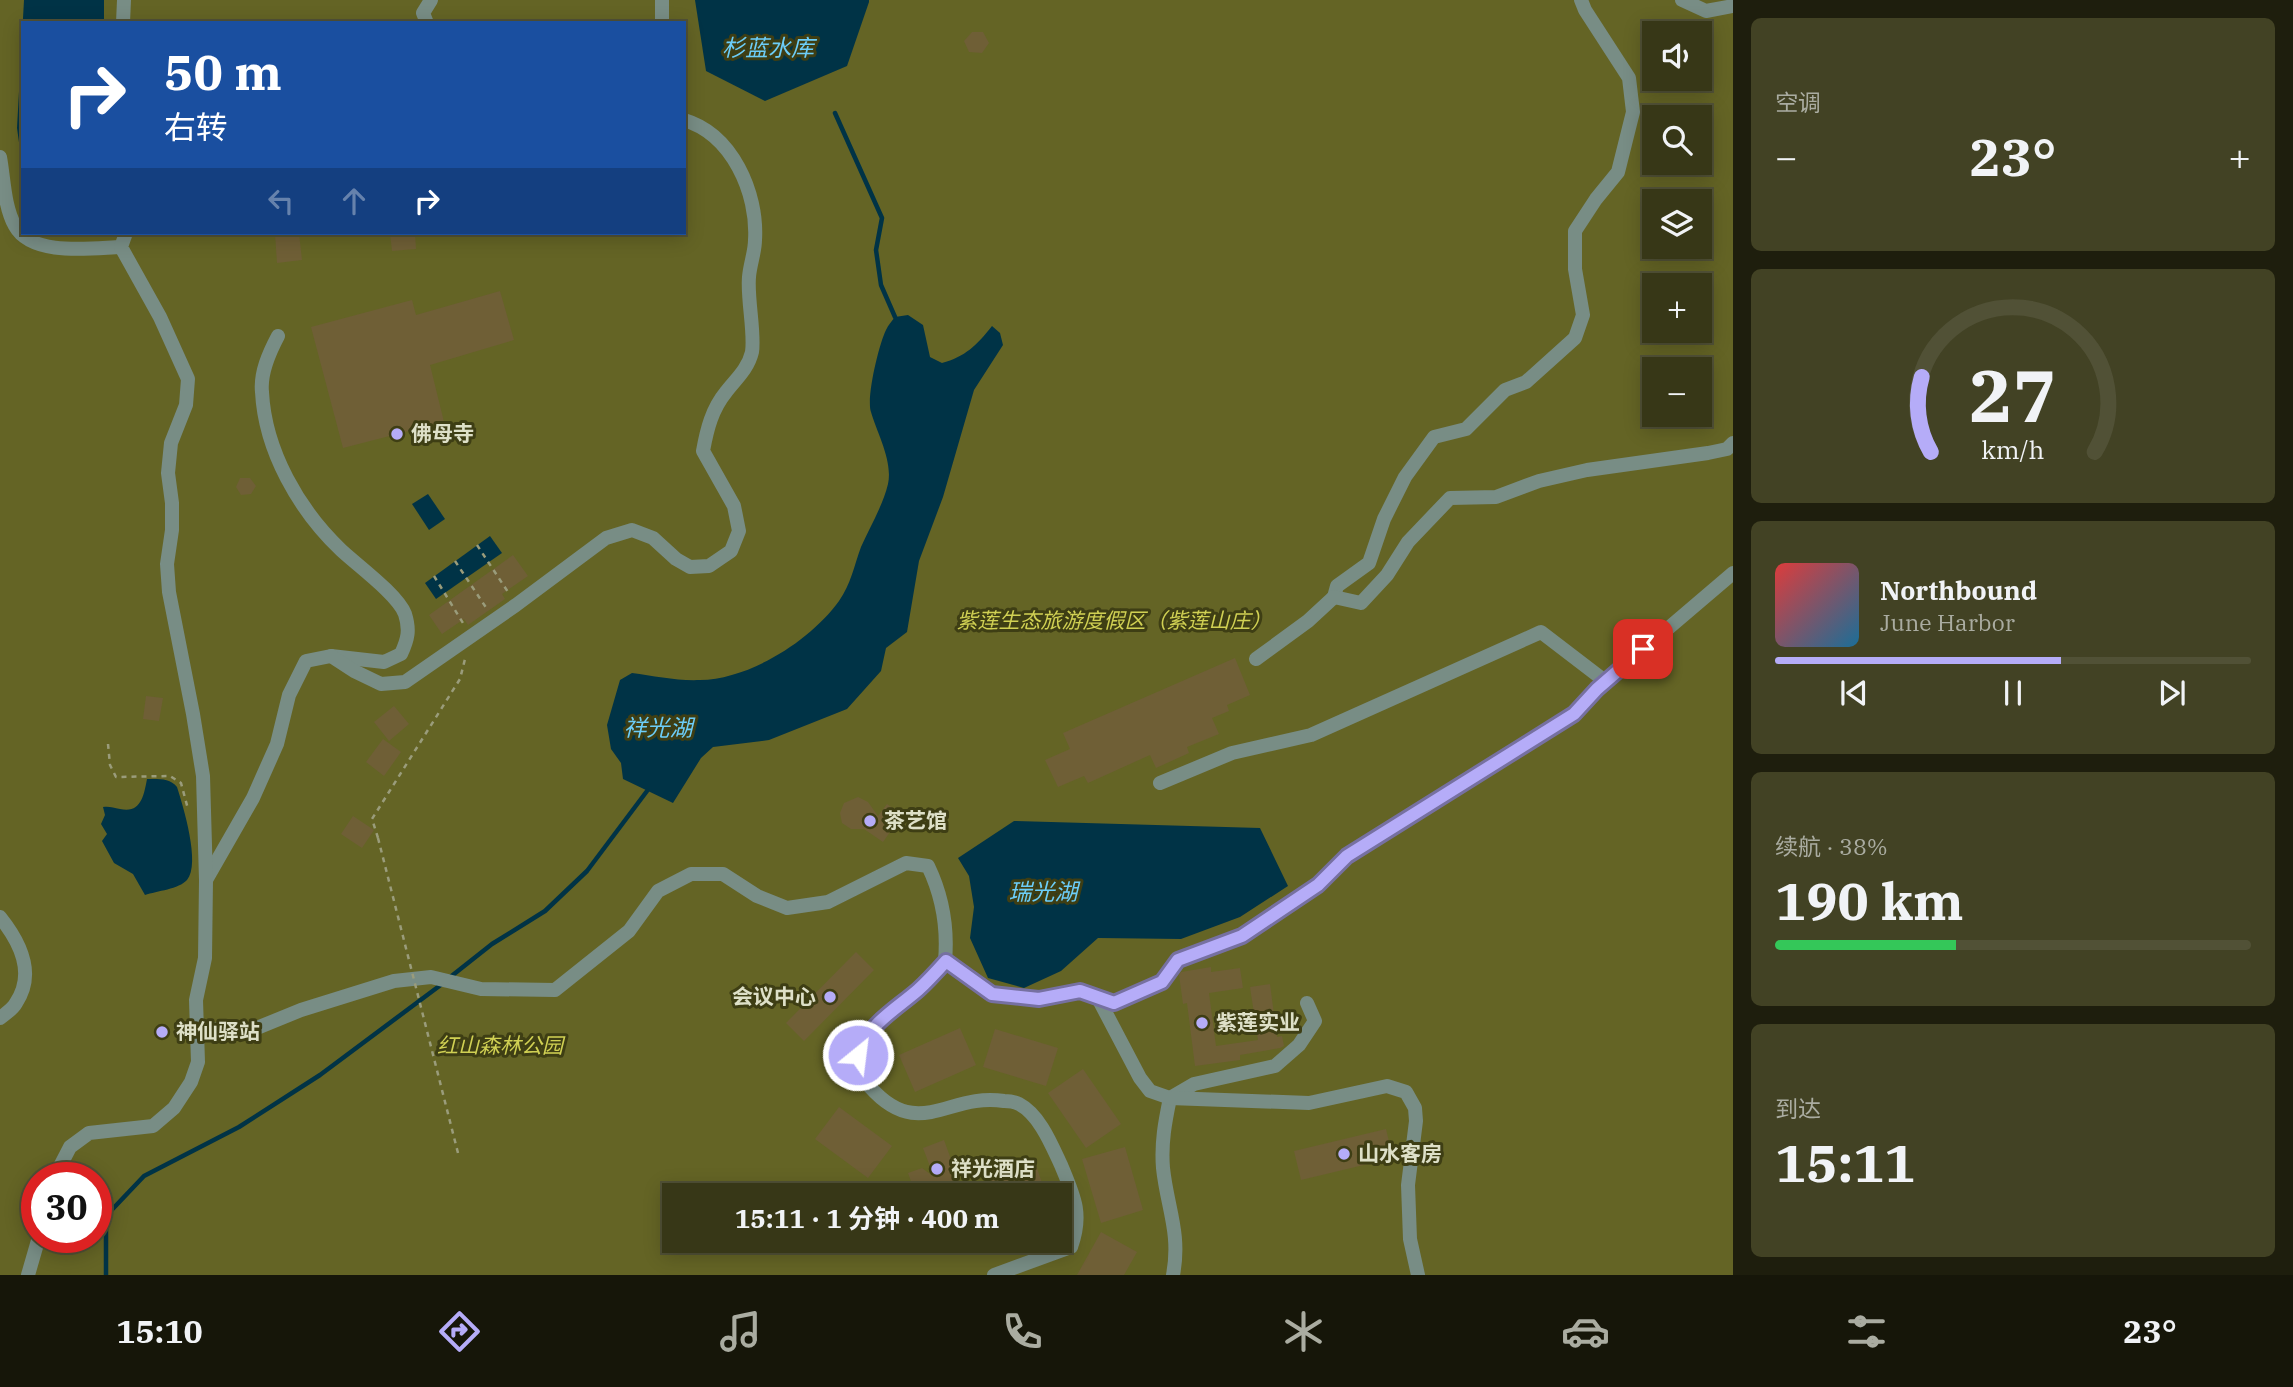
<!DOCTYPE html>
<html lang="zh">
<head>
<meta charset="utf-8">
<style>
  :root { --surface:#373717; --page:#424224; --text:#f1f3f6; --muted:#aaaca1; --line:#515136; --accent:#b5acf8 }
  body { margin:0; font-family:"IBM Plex Serif","Noto Sans SC",serif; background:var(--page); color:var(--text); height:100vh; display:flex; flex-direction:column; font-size:26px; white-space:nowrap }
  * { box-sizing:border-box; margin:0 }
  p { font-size:23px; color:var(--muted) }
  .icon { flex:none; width:38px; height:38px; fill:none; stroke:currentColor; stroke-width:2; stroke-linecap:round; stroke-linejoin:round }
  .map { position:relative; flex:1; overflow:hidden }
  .side { display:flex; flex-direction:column; gap:18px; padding:18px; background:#1e1e0d; width:560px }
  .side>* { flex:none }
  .banner { position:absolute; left:21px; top:21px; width:665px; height:214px; border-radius:0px; box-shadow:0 4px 18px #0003,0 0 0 2px var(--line); background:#1a4fa0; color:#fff; overflow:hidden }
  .tools { position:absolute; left:1642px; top:21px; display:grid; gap:14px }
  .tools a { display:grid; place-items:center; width:70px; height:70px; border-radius:0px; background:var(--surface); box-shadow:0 4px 18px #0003,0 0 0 2px var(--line); font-size:35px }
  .speed { position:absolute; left:21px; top:1162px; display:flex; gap:14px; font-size:35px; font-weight:700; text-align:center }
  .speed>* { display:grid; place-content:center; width:91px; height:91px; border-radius:50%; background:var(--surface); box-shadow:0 4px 18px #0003,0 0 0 2px var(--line); line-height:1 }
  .speed .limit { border:10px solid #d22; background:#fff; color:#111 }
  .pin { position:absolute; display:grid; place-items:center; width:60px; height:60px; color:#fff; margin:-30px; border-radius:14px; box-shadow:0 4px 10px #0006 }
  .me { position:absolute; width:77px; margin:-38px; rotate:29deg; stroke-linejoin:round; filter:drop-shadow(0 0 5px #0008) }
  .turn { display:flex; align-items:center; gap:24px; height:147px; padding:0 28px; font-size:32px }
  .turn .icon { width:91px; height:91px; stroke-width:2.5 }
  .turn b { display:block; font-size:49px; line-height:60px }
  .lanes { display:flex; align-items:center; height:66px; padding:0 28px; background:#0003; justify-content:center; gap:35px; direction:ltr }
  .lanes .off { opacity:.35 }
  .big { font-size:52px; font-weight:700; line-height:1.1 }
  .side .widget { flex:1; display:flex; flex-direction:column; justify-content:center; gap:10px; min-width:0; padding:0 24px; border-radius:10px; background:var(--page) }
  .side .dial { align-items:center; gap:0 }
  .dial svg { height:182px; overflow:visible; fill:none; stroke:var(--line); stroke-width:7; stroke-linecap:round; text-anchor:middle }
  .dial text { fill:var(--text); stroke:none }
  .song { display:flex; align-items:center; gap:21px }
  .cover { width:84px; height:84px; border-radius:10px; background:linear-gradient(135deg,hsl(0 70% 55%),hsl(200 70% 35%)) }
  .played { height:7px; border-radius:4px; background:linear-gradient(90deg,var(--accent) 60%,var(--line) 60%) }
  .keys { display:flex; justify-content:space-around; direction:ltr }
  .heat { display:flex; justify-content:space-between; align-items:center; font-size:38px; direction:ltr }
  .charge { height:10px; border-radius:5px; background:linear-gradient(90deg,#34c759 38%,var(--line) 0) }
  .trip { position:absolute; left:662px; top:1183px; width:410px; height:70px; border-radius:0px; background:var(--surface); box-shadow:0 4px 18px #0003,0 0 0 2px var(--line); font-weight:700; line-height:70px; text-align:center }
  .dock { display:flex; height:112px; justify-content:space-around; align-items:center; background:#161609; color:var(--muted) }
  .dock .icon { width:49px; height:49px }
  .dock .active { color:var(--accent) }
  .dock b { font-size:32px; color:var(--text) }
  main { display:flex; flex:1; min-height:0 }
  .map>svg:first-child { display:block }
</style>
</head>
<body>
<main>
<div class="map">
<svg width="1733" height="1275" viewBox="0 0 1733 1275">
  <rect width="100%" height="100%" fill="#49491f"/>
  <path fill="#646425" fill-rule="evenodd" d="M0,0H1733V1275H0ZM23,23H684V233H23ZM1654,33H1699V79H1654ZM1654,117H1699V163H1654ZM1654,201H1699V247H1654ZM1654,285H1699V331H1654ZM1654,369H1699V415H1654ZM37,1178H96V1237H37ZM674,1195H1059V1241H674Z"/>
  <g fill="#003346">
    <polygon points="24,0 104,0 104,23 23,23 23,171 17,128"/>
    <polygon points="695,0 869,0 869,2 847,66 765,101 706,71"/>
    <path d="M908,315L923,325L930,357L942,363C965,357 977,345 992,326L1000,333L1003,345L974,390L943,497L919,561L907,632L886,648L881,671L847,709L769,740L713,747L701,758L673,803L623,779L621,763L611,749L607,725L620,680L632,673C654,676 677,681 700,680C750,679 810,641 839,601C851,584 854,566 861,547C870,527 883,505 888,484C893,461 877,433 871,412C866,398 879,344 886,330C888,325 892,321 895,317Z"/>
    <polygon points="428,494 445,519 429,530 412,504"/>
    <polygon points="490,536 502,553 436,599 425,583"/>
    <path d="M147,779C159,779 170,778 177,787C183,806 201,864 187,880C179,889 157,891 145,895L133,874L114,863L102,841L107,834L101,824L105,815L103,807C110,806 113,808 120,809C141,814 144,795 147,779Z"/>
    <polygon points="1014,821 1260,828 1288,886 1240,917 1181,939 1098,938 1061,971 1024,988 988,978 970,938 974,907 969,876 958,858"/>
  </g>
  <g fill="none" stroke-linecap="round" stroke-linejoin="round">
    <g stroke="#003346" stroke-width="4.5">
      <polyline points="835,113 882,218 876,250 881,285 895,317"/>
      <polyline points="449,978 492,944 545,911 587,871 647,791"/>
      <polyline points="106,1275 106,1216 144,1176 239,1127 320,1075 442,984"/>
    </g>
  </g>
  <g fill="#6f5f36">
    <polygon points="972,32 983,32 989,43 982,53 969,52 964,41"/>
    <polygon points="275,233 299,233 302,260 277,263"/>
    <polygon points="390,233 415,233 416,249 392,251"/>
    <polygon points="500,291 514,340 430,365 444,422 343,448 311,327 412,300 416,315"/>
    <polygon points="240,478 250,478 256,486 251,494 241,495 236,487"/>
    <polygon points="513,555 528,576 502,594 505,599 468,625 464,619 442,634 429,615"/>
    <polygon points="1235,658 1250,695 1227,705 1229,711 1212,718 1219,734 1187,747 1189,753 1156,768 1150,755 1088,783 1084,776 1058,787 1045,760 1070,749 1063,733"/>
    <polygon points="146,696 163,698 159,721 143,719"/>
    <polygon points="394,706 409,724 389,741 374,722"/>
    <polygon points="383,739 401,752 384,776 366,762"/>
    <polygon points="858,797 868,802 878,816 887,804 902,815 883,842 864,829 851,829 842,823 840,813 844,803"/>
    <polygon points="353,816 374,830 362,848 341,834"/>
    <polygon points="856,952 874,970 804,1041 786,1023"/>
    <polygon points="1211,967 1211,972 1240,968 1243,988 1209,993 1216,1046 1258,1040 1250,987 1270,984 1277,1037 1282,1036 1284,1046 1280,1048 1240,1055 1240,1060 1195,1066 1187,1003 1183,1004 1179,975 1181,972"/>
    <polygon points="960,1028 976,1065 915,1092 899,1055"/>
    <polygon points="995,1029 1058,1048 1046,1086 983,1067"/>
    <polygon points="1083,1069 1121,1124 1086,1148 1048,1093"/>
    <polygon points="839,1107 892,1146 868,1178 815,1139"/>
    <polygon points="1386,1129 1393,1158 1301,1180 1294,1151"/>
    <polygon points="944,1140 964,1195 916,1195 908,1173 922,1168 934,1177 923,1148"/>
    <polygon points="1125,1147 1143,1210 1101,1223 1082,1159"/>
    <polygon points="1034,1159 1046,1195 993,1195 987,1175"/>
    <polygon points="1101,1232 1137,1252 1124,1275 1077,1275"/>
  </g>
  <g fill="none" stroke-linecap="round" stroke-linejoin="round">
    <g stroke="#9a9c7b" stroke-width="2.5" stroke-dasharray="5 5" stroke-linecap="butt">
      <polyline points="477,545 508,592"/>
      <polyline points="455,561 487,609"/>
      <polyline points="434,576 463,623"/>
      <polyline points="108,744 110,765 116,777 170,776 181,783 188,809"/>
      <polyline points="378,838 372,819 460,679 465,659"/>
    </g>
    <g stroke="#788d85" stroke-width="14">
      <polyline points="662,0 662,23"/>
      <polyline points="1682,0 1706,11 1733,6"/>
      <path d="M0,157C4,179 4,206 15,226C32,257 92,248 121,247"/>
      <path d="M278,336C269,353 260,373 262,392C265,451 299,510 341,550C357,565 398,595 405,614C410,630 408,639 401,654L384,662L331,656"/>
      <polyline points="1334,597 1337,586 1369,563 1384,519 1405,477 1434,437 1466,429 1505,390 1526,382 1575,338 1583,315 1575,269 1575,231 1596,199 1618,172 1633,112 1629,78 1585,10 1581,0"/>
      <path d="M945,961C937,970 929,980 920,989C892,1014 832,1043 870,1087C919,1142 949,1092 1004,1101C1008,1101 1015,1102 1019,1104C1040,1115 1052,1146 1061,1165C1074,1196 1083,1214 1071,1247L994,1275"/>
      <path d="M1173,1275C1181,1233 1167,1207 1163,1168C1161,1143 1165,1122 1170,1098L1194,1084L1275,1066L1299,1045L1315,1021L1307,1003"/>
    </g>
    <g stroke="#788d85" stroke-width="14">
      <polyline points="123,23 124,0"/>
      <polyline points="427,23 423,13 431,0"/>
      <polyline points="1256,659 1308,621 1334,597 1361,603 1387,575 1408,542 1450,498 1496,497 1539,481 1587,470 1708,453 1727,449 1733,443"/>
      <polyline points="1160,783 1232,753 1311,735 1541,632 1605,681"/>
      <path d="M206,880L253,798L277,744L289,695L306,661L331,656L354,671L381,684L405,682L516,605L606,538L632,530L653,538L676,559L690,567L709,566L731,551L739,531L734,506L703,451C707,429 712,409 726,392C736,379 748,369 752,352C755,333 747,298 749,277C750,264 755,252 755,240C758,193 732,134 684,120"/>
      <path d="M0,917C20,942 36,973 16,1003C13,1009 5,1014 0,1018"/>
      <polyline points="1099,1000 1140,1078 1150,1091 1170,1098 1309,1103 1387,1086 1406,1092 1415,1108 1416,1121 1408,1185 1410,1239 1418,1275"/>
      <path d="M195,1028L247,1032L301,1010L394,981L431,977L481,989L555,990L629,931L658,891L691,874H723L757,896L787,908L828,902L906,863L928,866C943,897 948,927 945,961L992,994L1039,999L1080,991L1114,1003L1162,982L1178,960L1242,936L1318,885L1347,856L1574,714L1597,689L1733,573"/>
      <polyline points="54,1178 70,1147 89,1133 153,1126 174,1108 191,1082 198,1062 196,1000 205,958 206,880 203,776 193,714 169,592 167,564 172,530 172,503 168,473 171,443 186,405 188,379 160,317 121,247 126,233"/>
      <polyline points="28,1275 39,1237"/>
    </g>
    <polyline stroke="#9a9c7b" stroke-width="2.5" stroke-dasharray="5 5" stroke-linecap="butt" points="378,838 459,1157"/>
  </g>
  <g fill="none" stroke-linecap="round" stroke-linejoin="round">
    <defs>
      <path id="route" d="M858,1055C868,1024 895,1010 918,990C928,981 937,971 946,961L992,994L1039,999L1080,991L1114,1003L1162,982L1178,960L1242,936L1318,885L1347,856L1574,714L1597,689L1643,649"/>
    </defs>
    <use href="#route" stroke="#7670a1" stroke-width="18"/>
    <use href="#route" stroke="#b5acf8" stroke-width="12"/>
  </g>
  <g fill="#b5acf8" stroke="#3e3e14" stroke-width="2.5">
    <circle cx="397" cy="434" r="7"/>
    <circle cx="870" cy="821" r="7"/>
    <circle cx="830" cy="997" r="7"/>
    <circle cx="1202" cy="1023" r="7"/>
    <circle cx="162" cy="1032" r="7"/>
    <circle cx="1344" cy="1154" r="7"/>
    <circle cx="937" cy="1169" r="7"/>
  </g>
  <g text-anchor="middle" stroke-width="6" stroke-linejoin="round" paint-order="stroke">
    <g font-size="21" font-weight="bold" fill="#dee0c8" stroke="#3e3e14" text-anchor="start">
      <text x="411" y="441">佛母寺</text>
      <text x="884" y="828">茶艺馆</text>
      <text x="816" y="1004" text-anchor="end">会议中心</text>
      <text x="1216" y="1030">紫莲实业</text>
      <text x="176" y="1039">神仙驿站</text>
      <text x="1358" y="1161">山水客房</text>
      <text x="951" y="1176">祥光酒店</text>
    </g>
    <g font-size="21" font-style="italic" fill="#d0d053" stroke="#3e3e14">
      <text x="1114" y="628">紫莲生态旅游度假区（紫莲山庄）</text>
      <text x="500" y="1053">红山森林公园</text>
    </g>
    <g font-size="23" font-style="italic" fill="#6ccdf8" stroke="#3e3e14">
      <text x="768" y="56">杉蓝水库</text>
      <text x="658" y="736">祥光湖</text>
      <text x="1043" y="900">瑞光湖</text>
    </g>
  </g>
</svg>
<div class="tools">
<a><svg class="icon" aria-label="sound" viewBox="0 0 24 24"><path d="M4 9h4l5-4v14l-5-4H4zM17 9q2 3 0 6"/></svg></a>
<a><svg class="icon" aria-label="search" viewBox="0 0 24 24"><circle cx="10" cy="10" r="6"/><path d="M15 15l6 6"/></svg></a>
<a><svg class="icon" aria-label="layers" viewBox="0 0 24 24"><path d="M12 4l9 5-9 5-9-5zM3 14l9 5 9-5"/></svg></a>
<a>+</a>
<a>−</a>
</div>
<div class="speed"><div class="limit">30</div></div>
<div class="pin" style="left:1643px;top:649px;background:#d93025"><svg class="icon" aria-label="arrive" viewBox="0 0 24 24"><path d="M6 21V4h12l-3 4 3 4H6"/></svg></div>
<svg class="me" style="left:858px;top:1055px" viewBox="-20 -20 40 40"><circle r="17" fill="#b5acf8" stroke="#fff" stroke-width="3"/><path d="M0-11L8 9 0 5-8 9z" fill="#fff"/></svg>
<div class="trip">15:11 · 1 分钟 · 400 m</div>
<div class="banner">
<div class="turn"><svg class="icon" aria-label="right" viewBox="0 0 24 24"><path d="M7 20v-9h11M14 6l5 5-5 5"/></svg><div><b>50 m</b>右转</div></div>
<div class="lanes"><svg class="icon off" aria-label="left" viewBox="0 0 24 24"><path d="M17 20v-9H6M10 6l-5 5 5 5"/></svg><svg class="icon off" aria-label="ahead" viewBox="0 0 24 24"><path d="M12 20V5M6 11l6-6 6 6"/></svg><svg class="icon" aria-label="right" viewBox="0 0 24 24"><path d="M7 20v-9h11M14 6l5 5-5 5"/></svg></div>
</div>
</div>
<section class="side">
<div class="widget"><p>空调</p>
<div class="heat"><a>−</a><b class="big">23°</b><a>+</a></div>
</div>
<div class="widget dial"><svg viewBox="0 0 100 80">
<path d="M14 69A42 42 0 1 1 86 69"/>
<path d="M14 69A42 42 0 0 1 10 36" stroke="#b5acf8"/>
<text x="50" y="56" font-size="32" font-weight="700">27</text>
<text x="50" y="72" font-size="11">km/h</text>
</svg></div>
<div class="widget">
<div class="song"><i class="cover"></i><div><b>Northbound</b><p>June Harbor</p></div></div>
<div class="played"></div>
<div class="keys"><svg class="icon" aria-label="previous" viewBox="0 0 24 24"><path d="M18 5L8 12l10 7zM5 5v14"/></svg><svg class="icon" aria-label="pause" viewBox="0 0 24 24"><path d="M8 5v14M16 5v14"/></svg><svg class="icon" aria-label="next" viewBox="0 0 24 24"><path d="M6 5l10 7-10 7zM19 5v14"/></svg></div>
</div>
<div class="widget"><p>续航 · 38%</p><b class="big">190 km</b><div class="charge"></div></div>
<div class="widget"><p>到达</p><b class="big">15:11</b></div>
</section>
</main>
<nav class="dock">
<b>15:10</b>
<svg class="icon active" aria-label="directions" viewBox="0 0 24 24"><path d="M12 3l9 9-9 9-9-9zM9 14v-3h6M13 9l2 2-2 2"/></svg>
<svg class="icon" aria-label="music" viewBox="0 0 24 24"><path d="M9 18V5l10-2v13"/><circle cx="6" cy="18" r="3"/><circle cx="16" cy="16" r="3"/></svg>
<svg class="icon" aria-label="phone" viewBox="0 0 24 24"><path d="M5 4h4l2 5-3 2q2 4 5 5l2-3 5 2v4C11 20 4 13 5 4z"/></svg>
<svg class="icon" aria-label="climate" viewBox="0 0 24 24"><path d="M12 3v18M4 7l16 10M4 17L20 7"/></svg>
<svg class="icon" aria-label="car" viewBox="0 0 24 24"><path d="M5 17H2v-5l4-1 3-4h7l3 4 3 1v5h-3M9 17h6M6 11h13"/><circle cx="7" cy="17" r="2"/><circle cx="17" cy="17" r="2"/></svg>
<svg class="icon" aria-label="filters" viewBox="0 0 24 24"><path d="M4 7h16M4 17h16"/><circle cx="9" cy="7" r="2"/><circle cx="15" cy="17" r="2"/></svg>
<b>23°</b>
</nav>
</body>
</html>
